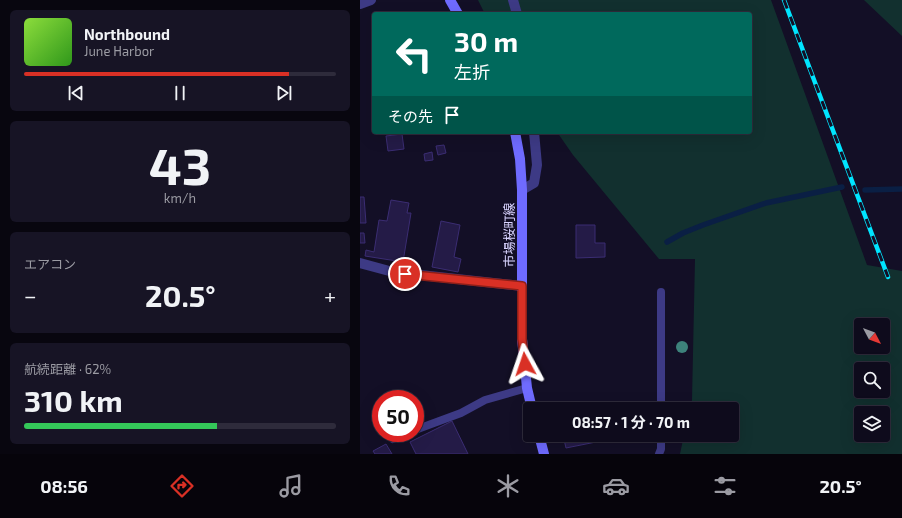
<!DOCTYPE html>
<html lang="ja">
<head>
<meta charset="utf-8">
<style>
  :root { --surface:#0e0b1c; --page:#171425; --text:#f1f3f6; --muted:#9b9ba3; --line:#2e2b3b; --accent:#d93025 }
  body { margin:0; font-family:"Exo 2","Noto Sans JP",sans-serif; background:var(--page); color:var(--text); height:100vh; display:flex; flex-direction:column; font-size:15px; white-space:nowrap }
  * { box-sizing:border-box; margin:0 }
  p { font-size:13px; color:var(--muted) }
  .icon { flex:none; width:22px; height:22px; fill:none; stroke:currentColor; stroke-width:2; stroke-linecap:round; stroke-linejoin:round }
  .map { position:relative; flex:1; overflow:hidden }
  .details { display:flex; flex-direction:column; gap:10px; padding:10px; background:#08060f; width:360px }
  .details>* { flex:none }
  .top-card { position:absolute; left:12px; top:12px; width:380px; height:122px; border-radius:4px; box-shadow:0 4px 16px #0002,0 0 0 1px var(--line); background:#00695c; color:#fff; overflow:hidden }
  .needle { width:26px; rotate:131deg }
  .fabs { position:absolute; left:494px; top:318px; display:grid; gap:8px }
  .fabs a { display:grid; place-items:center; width:36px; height:36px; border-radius:4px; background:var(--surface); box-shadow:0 4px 16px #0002,0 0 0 1px var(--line); font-size:20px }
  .speed { position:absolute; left:12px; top:390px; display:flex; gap:8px; font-size:20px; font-weight:700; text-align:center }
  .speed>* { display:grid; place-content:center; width:52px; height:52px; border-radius:50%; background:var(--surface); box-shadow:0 4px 16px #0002,0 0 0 1px var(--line); line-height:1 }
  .speed .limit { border:6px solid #d22; background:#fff; color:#111 }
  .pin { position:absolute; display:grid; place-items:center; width:34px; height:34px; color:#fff; margin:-17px; border:2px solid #fff; border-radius:50%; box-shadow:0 1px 4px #0007 }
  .me { position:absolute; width:44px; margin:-22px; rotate:355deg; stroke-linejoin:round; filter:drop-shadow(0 0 3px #0008) }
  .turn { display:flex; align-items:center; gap:14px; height:84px; padding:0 16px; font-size:18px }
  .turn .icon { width:52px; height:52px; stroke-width:2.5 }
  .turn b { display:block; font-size:28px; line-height:34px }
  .then { display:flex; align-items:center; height:38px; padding:0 16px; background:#0003; gap:8px; font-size:15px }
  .big { font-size:30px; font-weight:700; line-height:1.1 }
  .details .widget { flex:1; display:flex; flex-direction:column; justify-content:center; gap:6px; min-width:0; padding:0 14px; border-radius:6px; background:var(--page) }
  .details .dial { align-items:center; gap:0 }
  .dial b { font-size:52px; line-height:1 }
  .song { display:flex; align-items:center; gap:12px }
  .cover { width:48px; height:48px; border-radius:6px; background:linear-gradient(135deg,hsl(90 70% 55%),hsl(110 70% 35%)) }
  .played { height:4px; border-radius:2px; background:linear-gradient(90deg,var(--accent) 85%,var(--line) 85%) }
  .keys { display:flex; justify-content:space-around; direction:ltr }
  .heat { display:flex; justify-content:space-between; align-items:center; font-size:22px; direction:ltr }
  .charge { height:6px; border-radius:3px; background:linear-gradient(90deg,#34c759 62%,var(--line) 0) }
  .trip { position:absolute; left:163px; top:402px; width:216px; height:40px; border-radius:4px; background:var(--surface); box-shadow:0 4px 16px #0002,0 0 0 1px var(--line); font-weight:700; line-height:40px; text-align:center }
  .tab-bar { display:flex; height:64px; justify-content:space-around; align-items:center; background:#06040b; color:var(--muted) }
  .tab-bar .icon { width:28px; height:28px }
  .tab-bar .selected { color:var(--accent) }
  .tab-bar b { font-size:18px; color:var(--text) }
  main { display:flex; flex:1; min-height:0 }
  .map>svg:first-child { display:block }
</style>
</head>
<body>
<main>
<section class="details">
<div class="widget">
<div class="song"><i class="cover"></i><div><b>Northbound</b><p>June Harbor</p></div></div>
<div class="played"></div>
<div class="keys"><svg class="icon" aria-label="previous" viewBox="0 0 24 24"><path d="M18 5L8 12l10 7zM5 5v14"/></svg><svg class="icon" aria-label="pause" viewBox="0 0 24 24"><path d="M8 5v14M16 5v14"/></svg><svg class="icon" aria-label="next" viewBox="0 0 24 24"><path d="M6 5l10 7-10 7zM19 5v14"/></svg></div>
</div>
<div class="widget dial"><b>43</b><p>km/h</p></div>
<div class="widget"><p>エアコン</p>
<div class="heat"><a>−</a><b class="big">20.5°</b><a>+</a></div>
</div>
<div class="widget"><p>航続距離 · 62%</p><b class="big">310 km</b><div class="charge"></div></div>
</section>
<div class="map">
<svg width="542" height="454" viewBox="0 0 542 454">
  <rect width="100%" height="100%" fill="#130f26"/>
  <g fill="#12302f" fill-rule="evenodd">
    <path d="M118,0H411L507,265L542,271V454H320L324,435H372V409H330L332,400L335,259H299L213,155L197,132H390V14H125ZM501,325H523V347H501ZM501,369H523V391H501ZM501,413H523V435H501Z"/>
    <polygon points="504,0 542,0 542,36"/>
  </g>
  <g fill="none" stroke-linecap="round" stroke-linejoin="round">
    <g stroke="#0a1f44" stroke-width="5.5">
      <polyline points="505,190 542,189"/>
      <polyline points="307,242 323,233 343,225 406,203 482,187"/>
    </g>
  </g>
  <g fill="#241b47" stroke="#3b2d73">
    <polygon points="42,134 44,149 28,151 26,136"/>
    <polygon points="84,145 86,153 78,155 76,146"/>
    <polygon points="72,152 73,160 65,161 64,154"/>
    <polygon points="0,197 4,197 6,223 0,223"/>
    <polygon points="31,200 49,203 47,213 51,213 43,262 5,256 6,250 14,252 19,220 27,221"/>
    <polygon points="81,221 100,225 94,257 101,259 98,272 72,267"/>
    <polygon points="216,225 235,225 235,243 245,243 245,257 216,258"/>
    <polygon points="0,233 4,233 5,243 0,243"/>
    <polygon points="220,402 222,409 204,409 203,405"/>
    <polygon points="92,421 108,454 56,454 50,442"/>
    <polygon points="203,435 235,435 236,442 206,448"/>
    <polygon points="26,444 32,454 15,454 13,451"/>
  </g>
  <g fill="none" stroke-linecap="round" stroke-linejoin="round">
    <g stroke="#3d3a85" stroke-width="8">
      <polyline points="301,409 301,292"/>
      <polyline points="55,430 101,413 125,400 167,388"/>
      <polyline points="33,439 48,433"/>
      <polyline points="299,454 301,449 301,435"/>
    </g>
    <g stroke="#3d3a85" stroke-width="10">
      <polyline points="153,0 157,14"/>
      <polyline points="0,4 11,0"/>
      <polyline points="162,190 174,183 177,165 174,132"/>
      <polyline points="0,263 33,272 162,286"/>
    </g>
    <g stroke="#6f6bff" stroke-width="10">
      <polyline points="90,0 98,14"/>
      <polyline points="155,132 160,159 162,190 162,339 167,388 172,409"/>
      <polyline points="179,435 184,454"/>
    </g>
    <defs>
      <polyline id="rail" points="424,0 528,277"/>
    </defs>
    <use href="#rail" stroke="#00e5ff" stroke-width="4.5"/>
    <use href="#rail" stroke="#130f26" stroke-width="3" stroke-dasharray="9" stroke-linecap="butt"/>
  </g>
  <circle fill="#3d827b" cx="322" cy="347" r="6"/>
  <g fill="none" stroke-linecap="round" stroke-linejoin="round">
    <defs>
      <polyline id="route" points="45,274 162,286 162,339 165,364"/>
    </defs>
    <use href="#route" stroke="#8d1f18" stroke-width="10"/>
    <use href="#route" stroke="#d93025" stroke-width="7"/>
  </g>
  <g text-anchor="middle" stroke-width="4" stroke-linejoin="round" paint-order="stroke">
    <g font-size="13" fill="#d9d4ff" stroke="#130f26">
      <text transform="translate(149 235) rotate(-90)" y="5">市場桜町線</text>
    </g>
  </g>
</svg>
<div class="fabs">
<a><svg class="needle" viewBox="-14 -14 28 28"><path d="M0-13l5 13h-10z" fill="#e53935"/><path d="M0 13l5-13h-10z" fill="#9b9ba3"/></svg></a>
<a><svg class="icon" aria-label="search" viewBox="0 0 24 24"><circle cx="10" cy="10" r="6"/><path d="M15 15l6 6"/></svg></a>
<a><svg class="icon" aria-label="layers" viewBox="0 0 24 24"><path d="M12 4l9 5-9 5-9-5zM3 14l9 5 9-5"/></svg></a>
</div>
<div class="speed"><div class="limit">50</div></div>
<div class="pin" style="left:45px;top:274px;background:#d93025"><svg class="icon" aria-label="arrive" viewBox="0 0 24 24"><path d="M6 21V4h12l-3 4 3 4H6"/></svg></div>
<svg class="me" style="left:165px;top:364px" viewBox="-20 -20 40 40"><path d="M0-17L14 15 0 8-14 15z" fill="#d93025" stroke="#fff" stroke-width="4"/></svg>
<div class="trip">08:57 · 1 分 · 70 m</div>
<div class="top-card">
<div class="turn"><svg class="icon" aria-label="left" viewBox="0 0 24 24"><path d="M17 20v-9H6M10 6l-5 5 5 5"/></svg><div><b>30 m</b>左折</div></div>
<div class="then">その先<svg class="icon" aria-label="arrive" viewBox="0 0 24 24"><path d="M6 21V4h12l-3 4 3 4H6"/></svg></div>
</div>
</div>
</main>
<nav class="tab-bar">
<b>08:56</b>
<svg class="icon selected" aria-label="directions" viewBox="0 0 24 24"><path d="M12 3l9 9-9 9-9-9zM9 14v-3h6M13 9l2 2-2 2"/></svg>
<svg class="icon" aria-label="music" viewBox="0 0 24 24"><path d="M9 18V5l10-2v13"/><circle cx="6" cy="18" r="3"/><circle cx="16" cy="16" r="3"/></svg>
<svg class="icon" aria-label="phone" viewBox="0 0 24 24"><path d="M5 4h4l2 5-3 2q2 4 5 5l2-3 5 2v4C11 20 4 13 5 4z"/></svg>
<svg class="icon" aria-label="climate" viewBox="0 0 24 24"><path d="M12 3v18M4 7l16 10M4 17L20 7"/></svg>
<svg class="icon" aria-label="car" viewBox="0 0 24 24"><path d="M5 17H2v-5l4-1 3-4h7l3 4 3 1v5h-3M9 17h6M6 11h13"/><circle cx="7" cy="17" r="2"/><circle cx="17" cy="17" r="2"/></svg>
<svg class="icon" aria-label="filters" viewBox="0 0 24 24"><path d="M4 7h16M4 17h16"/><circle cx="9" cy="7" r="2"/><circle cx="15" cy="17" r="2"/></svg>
<b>20.5°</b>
</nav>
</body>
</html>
